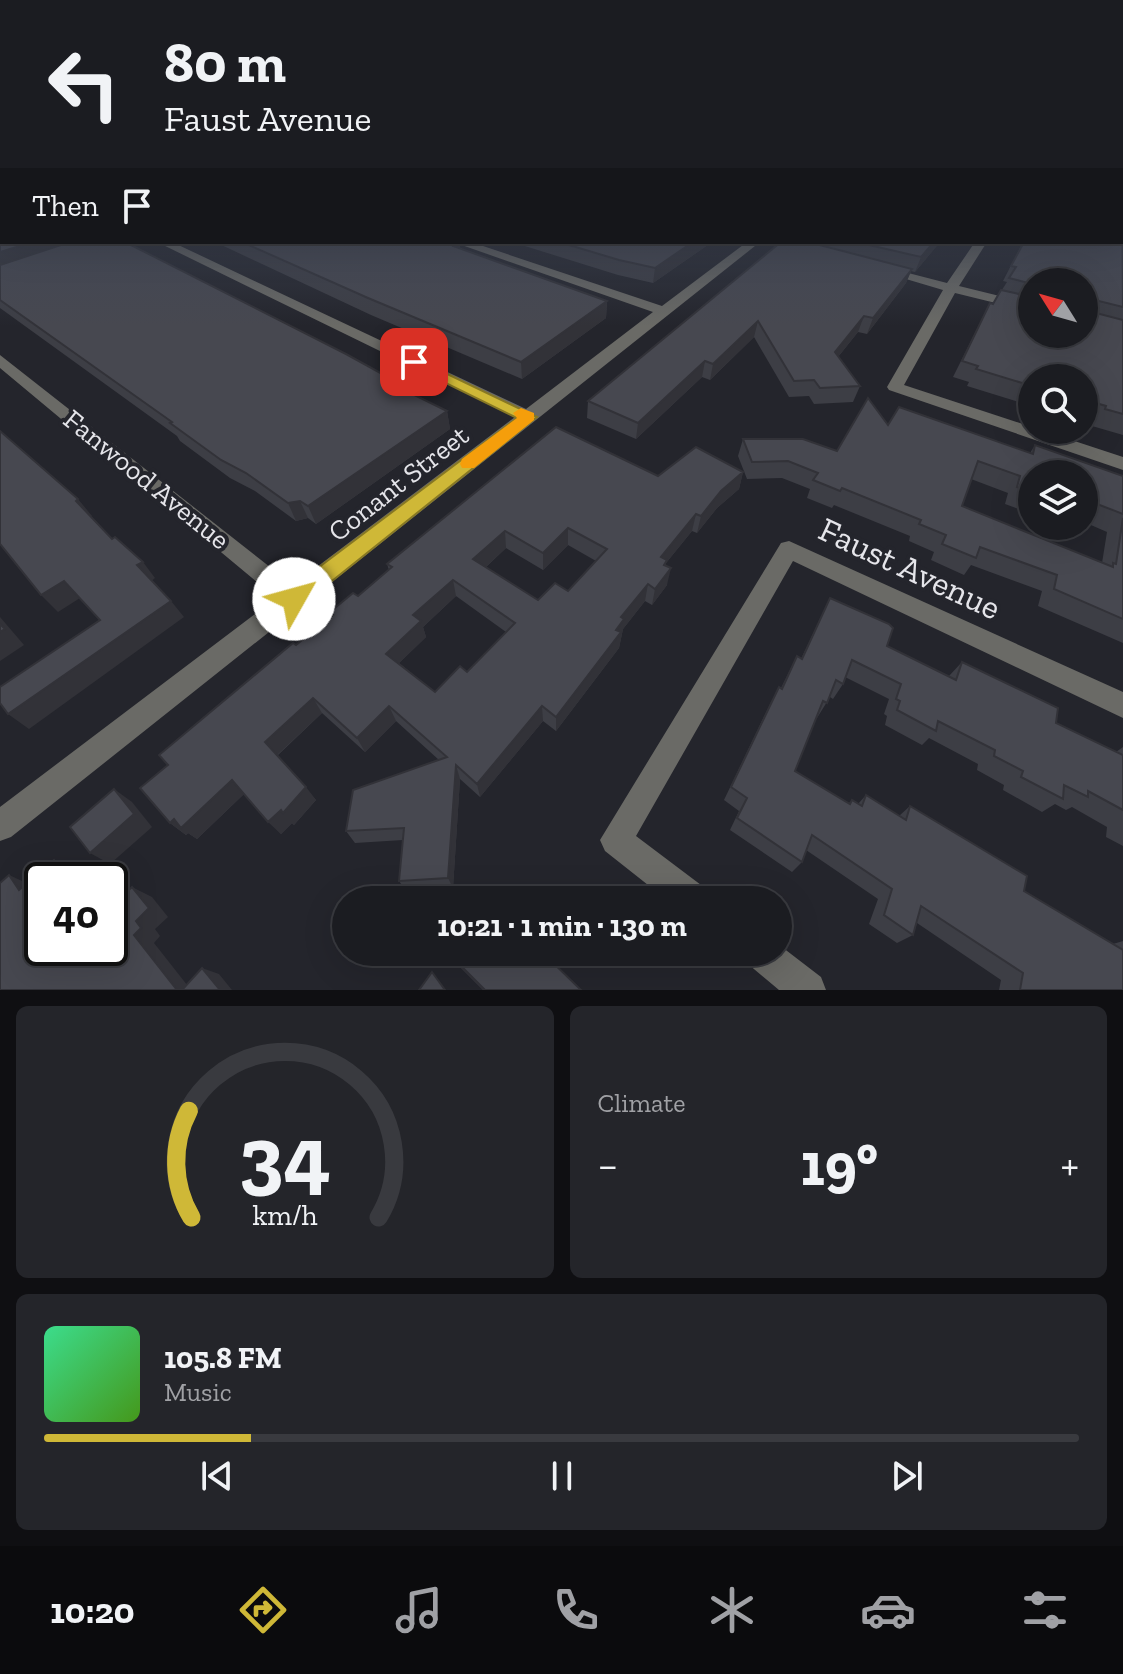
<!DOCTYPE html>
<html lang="en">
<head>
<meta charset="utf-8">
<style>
  :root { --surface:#1b1c21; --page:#24252a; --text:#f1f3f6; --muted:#a0a1a5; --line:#393a3f; --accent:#cfb837 }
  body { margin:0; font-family:"Zilla Slab",serif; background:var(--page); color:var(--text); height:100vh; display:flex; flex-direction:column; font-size:30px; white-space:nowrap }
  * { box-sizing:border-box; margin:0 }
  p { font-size:26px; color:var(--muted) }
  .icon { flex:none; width:44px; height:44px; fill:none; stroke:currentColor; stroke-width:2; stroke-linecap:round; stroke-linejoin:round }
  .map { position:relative; height:990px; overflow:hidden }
  .side { display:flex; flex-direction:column; gap:16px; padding:16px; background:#0f0f12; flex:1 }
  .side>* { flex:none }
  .guide { position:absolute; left:0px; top:0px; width:1124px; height:244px; box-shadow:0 8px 32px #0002,0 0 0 2px var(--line); background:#1b1c21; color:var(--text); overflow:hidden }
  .needle { width:52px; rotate:307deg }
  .buttons { position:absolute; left:1018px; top:268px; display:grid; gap:16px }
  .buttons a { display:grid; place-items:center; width:80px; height:80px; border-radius:50%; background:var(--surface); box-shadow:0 8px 32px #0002,0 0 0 2px var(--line); font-size:40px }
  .speed { position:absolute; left:24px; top:862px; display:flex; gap:16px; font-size:40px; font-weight:700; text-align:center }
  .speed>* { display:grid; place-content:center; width:104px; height:104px; border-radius:50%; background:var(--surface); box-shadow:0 8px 32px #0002,0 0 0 2px var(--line); line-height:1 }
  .speed .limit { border:4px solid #111; border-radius:12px; background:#fff; color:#111 }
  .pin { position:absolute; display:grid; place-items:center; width:68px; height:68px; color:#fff; margin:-34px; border-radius:16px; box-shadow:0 4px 12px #0006 }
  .me { position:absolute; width:88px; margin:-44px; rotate:52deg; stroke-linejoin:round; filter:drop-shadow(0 0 6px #0008) }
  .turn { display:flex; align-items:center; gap:28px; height:168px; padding:0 32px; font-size:36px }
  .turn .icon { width:104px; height:104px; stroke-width:2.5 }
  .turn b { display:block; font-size:56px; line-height:68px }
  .then { display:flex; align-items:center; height:76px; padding:0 32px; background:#0003; gap:16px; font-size:30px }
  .big { font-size:60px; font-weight:700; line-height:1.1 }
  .side .tile { flex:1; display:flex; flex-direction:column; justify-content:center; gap:12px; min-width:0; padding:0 28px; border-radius:12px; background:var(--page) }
  .side .dial { align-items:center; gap:0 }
  .dial svg { height:208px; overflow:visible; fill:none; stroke:var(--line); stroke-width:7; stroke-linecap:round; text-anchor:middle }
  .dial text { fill:var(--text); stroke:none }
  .song { display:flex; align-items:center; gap:24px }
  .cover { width:96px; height:96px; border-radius:12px; background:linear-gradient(135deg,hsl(150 70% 55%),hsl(100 70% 35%)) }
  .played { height:8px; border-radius:4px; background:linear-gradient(90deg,var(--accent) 20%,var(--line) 20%) }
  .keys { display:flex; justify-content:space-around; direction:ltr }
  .heat { display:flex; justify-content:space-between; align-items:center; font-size:44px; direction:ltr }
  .side .tiles { flex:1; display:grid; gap:16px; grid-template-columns:1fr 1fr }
  .tile:last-child { grid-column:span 2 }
  .trip { position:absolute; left:332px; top:886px; width:460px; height:80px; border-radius:40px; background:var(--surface); box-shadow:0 8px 32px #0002,0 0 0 2px var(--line); font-weight:700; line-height:80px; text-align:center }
  .tab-bar { display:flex; height:128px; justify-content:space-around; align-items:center; background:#0b0b0d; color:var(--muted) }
  .tab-bar .icon { width:56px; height:56px }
  .tab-bar .current { color:var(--accent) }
  .tab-bar b { font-size:36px; color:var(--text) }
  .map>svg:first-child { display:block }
</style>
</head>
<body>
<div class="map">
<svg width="1123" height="990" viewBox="0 0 1123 990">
  <rect width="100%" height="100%" fill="#24252c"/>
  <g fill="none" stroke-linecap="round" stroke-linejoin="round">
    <g fill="#6a6a66" fill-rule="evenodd">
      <polygon points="157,242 172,242 526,409 653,312 453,242 471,242 662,306 747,242 760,242 11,837 0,841 0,807 276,598 0,368 0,355 293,585 515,417"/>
      <polygon points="975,242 987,242 959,286 1032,304 1032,312 955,293 904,385 1032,427 1032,430 1041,430 1123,457 1123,470 889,390 887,387 943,290 879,271 885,267 947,283"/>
      <polygon points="789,541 1123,692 1123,718 793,561 636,836 705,888 710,900 667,900 605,851 600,840 781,543"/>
      <polygon points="778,944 821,977 826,990 779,990 748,964 743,952 778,952"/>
    </g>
  </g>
  <g fill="#3d3e45" fill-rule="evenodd">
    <polygon points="0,187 447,411 450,429 316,524 308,518 296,521 255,491 230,478 180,441 177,436 0,308"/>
    <path d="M1123,187V435L1092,426L1093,423L1084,420V378H1032V406L967,386L969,382L953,377L990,303L993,304L1007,282L1003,281L1023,242ZM1032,282H1084L1032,334Z"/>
    <polygon points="215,242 459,242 460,249 607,301 606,318 522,379 371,315"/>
    <polygon points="512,242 712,242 653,283 618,275"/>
    <polygon points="781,242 940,242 915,272 911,271 906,283 867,334 858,332 838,357 860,386 853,402 814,404 809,396 789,397 754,337 710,380 702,377 636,439 587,418 588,401"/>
    <path d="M888,425L1030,453L1035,445L1123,476V643L1038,606L1042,591L971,565L964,575L931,560L934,552L909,541L910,536L834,505L832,508L807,498L810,489L782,478L747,479L738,456L743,439L837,451ZM1032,474H1084V522L1107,532L1102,563L962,506L971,479L1008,493L1005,504L1032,514Z"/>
    <path d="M743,472L739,489L717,508L697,533L692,531L666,563L667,585L652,605L645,601L623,629L619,648L556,731L543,721L480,797L460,779L453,888L406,891L399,881L403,840L355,843L346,831L439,760L396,721L365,752L322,713L277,756L316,800L294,825L292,823L281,834L244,794L197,839L188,833L186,835L170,823L168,765L296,645L332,616L330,612L358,596L389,570L387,564L658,476ZM568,545L596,561L568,591L538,600L486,567L506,548L543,570ZM456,596L506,632L467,672L435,692L399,663L426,637L423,627Z"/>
    <polygon points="830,598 887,646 949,676 962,662 1056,723 1116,752 1123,747 1123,846 1106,837 1107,827 1072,807 1066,810 1055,804 1042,812 1003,790 1004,785 977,770 978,764 929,738 922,745 885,725 887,716 884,714 889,699 845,677 843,684 833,699 830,697 817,718 816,718 795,771 849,803 852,800 858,804 866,795 899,816 910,806 1024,891 1113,944 1123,941 1123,990 999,990 1001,980 917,923 913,935 897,943 869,924 878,899 806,850 802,862 792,872 730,830 739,811 724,800 771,702 781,688 797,656 801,659"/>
    <polygon points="445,952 542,952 581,990 483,990"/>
  </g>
  <g fill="#323238">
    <polygon points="33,242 89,242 0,270 0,252"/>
    <polygon points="455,242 459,242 460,248 455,261 453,246"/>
    <polygon points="693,242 712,242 653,283 655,268"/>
    <polygon points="934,242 940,242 915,272 921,257"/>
    <polygon points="912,269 906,283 867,334 873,318"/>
    <polygon points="607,301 606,318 522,379 521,362"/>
    <polygon points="864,316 858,332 829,368 835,352"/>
    <polygon points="758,321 754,337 710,380 713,364"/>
    <polygon points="705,361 702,377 636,439 638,423"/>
    <polygon points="447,411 450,429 316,524 308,506"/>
    <polygon points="743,472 739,489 717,508 697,533 701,516 721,491"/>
    <polygon points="78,499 92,516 89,518 76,501"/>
    <polygon points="300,501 308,518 296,521 288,503"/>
    <polygon points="696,514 692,531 666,563 664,577 661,557"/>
    <polygon points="568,528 568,545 543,570 543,553"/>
    <polygon points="505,531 506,548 476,576 473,559"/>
    <polygon points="143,562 155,578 150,582 137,565"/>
    <polygon points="671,568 667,585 652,605 655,589"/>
    <polygon points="453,580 456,596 423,627 426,637 393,669 386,654 413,615"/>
    <polygon points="64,581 80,598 58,612 41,595"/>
    <polygon points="648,584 645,601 623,629 619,648 556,731 556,717 621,617"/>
    <polygon points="171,601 184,617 29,729 8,714"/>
    <polygon points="0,617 24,645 0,661"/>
    <polygon points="313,698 322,713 276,756 265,742"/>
    <polygon points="389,706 396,721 365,752 357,738"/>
    <polygon points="542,706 543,721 480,797 477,784"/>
    <polygon points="456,765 460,779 453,888 448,878"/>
    <polygon points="232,780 245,793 197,839 188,833 186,835 170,823"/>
    <polygon points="306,787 316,800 294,825 292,823 281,834 268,822"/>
    <polygon points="114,789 132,802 152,827 110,864 90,853"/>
    <polygon points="54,860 76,871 82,880 68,880"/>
    <polygon points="9,875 33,886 19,890"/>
    <polygon points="132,887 152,897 168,917 155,929 160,936 154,943 191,990 177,990 134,935 136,921"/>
    <polygon points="202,968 219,974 232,990 220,990"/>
  </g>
  <g fill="#474850" stroke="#323238" stroke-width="2" fill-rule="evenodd">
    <polygon points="0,187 2,187 2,242 33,242 0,252"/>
    <polygon points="1122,187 1123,307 1095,300 1091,303 1092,312 1123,320 1123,414 1105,409 1106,406 1089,401 1090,397 1084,395 1084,378 1032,378 1032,386 976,369 978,366 962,361 990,303 993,304 1001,290 1032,297 1032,334 1084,334 1084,282 1032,282 1032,284 1009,278 1016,267 1011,266 1024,242 1122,242"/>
    <polygon points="70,242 125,242 346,354 406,387 402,389 447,411 308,506 300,501 288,503 246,473 221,460 170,423 172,422 0,300 0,265"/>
    <polygon points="242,242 455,242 453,246 607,301 521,362 368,298"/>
    <polygon points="559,242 693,242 655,268 619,260"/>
    <polygon points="781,242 808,242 912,269 873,318 864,316 835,352 860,386 820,388 814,380 794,381 758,321 713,364 705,361 638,423 588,401"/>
    <polygon points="856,242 934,242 921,257"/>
    <polygon points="868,398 888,425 899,407 1033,454 1035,445 1123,476 1123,514 1084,499 1084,474 1032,474 1032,492 1017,487 1020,476 978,461 962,506 1113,567 1113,563 1116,564 1123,518 1123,619 1054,589 1057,575 980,547 976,558 942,544 946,535 919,524 921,520 842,488 840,491 813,480 818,473 788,461 752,462 743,439 803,439 837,451"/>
    <path d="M556,427L658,476L696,447L743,472L721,491L701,516L696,514L661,557L667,560L664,565L671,568L655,589L648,584L621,617L624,619L616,630L621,632L556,717L542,706L477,784L456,765L448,878L399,881L404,828L346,831L353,790L447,757L389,706L357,738L313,698L265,742L306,787L283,813L281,810L268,822L232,780L181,828L174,819L170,823L140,788L168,765L159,755L293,643L296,645L333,615L330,612L353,593L358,596L392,567L387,564ZM568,528L607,549L568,591L555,583L538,600L473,559L505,531L543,553ZM453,580L515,623L467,672L460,666L435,692L386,654L421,621L413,615Z"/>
    <polygon points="0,431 78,499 76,501 112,539 115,537 143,562 137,565 171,601 8,714 0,703 0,687 100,620 64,581 41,595 0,544"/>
    <polygon points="830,598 889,624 893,628 887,646 956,680 962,662 1058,708 1056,723 1123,755 1123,810 1088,791 1088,797 1064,785 1063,799 1021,777 1023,771 994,756 995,750 938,721 936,731 897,710 900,701 896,699 901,684 852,660 843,684 836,680 827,703 823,701 795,771 850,804 852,800 862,806 866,795 906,820 910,806 1027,876 1024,891 1123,950 1123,990 1020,990 1023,973 921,906 913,935 884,915 892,889 812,835 802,862 737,818 747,798 731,787 779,687 782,689 797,656 802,659"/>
    <polygon points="0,624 5,629 0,632"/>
    <polygon points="114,789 134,814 90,853 70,827"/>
    <polygon points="54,860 68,880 42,880 42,948 110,948 110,902 117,895 119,899 132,887 149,908 136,921 141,928 134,935 177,990 0,990 0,883 9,875 19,890"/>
    <polygon points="476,889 487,900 467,900"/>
    <polygon points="447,952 542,952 581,990 485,990"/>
    <polygon points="202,968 220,990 182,990"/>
    <polygon points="432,972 445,990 419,990"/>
  </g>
  <linearGradient id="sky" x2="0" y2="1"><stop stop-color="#141418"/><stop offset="0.57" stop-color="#3f4656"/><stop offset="1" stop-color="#3f4656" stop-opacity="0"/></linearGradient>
  <rect width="1123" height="326" fill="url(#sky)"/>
  <polygon fill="#cfb837" stroke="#877824" stroke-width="2" points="414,358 537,417 302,605 294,607 286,605 283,599 286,592 517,418 409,365 409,359"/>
  <polygon fill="#f59e0b" points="521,408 534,413 534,420 474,468 462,468 460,464 462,459 517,418 513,413"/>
  <g text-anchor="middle" stroke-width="8" stroke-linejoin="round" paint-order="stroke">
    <g font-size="28" fill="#e5e5ea" stroke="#24252c">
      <text transform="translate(147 479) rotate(39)" y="10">Fanwood Avenue</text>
      <text transform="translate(398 483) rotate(-38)" y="10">Conant Street</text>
    </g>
    <g font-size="34" fill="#e5e5ea" stroke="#24252c">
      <text transform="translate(910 568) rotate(25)" y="12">Faust Avenue</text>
    </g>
  </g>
</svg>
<div class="buttons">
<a><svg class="needle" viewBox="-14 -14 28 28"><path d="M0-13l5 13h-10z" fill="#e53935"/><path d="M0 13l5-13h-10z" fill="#a0a1a5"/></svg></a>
<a><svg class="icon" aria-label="search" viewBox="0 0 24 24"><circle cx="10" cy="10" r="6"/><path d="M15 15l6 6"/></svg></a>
<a><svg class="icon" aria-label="layers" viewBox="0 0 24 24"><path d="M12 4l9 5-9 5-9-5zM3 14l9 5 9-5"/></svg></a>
</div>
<div class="speed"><div class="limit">40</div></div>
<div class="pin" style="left:414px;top:362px;background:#d93025"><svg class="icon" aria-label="arrive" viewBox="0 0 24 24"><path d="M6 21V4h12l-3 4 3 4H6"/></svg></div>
<svg class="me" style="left:294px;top:599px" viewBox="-20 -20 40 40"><circle r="19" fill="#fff"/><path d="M0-13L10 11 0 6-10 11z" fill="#cfb837"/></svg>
<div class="trip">10:21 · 1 min · 130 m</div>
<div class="guide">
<div class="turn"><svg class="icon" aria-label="left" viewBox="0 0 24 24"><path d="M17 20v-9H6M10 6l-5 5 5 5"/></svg><div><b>80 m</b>Faust Avenue</div></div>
<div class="then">Then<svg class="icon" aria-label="arrive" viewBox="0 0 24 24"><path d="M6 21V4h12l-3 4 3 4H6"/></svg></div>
</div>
</div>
<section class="side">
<div class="tiles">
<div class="tile dial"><svg viewBox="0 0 100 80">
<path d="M14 69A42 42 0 1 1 86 69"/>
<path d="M14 69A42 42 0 0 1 13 28" stroke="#cfb837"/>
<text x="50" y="56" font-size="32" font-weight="700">34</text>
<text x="50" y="72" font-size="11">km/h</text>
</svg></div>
<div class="tile"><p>Climate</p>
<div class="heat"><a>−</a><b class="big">19°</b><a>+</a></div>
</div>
<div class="tile">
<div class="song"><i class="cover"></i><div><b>105.8 FM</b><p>Music</p></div></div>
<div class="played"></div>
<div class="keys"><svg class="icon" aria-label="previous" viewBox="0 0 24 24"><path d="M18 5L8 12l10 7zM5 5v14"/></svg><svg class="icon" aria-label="pause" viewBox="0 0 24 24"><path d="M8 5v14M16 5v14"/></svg><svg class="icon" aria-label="next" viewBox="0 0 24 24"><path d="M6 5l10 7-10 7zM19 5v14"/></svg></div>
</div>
</div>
</section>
<nav class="tab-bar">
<b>10:20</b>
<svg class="icon current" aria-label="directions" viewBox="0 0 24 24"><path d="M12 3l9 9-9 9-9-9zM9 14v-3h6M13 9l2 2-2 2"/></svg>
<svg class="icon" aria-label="music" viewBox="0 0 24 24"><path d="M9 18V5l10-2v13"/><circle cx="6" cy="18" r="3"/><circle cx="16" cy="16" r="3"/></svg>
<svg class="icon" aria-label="phone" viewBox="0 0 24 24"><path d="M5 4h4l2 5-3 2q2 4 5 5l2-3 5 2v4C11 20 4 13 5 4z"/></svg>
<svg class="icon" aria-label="climate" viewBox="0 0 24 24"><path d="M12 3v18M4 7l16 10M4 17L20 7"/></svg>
<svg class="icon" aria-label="car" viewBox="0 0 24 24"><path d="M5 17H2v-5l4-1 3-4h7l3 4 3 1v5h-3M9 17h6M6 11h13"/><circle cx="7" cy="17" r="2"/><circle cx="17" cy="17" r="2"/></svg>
<svg class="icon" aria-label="filters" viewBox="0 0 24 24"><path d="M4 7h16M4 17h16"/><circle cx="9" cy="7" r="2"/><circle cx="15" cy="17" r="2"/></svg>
</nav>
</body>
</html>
